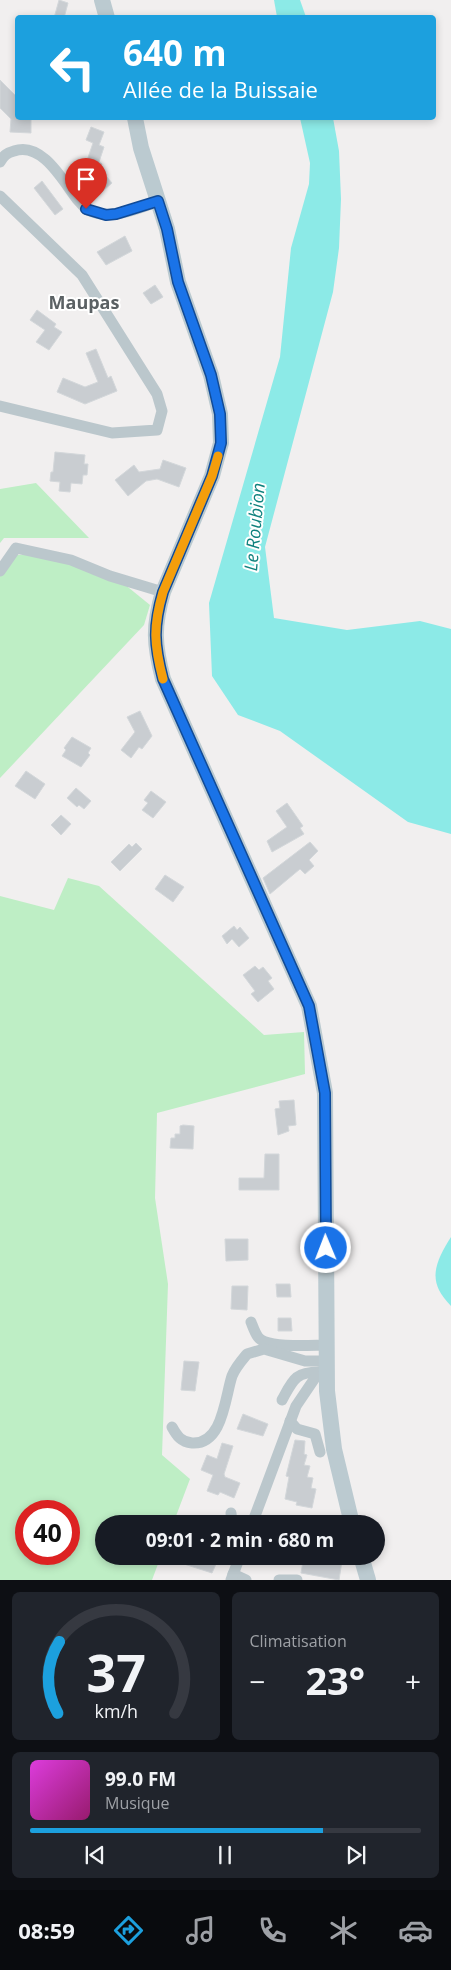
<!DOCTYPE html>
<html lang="fr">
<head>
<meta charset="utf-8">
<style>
  :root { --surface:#171b24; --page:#20242c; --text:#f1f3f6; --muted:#9ea1a6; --line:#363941; --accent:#1ca0de }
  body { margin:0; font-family:"Open Sans",sans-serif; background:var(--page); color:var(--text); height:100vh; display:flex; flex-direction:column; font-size:19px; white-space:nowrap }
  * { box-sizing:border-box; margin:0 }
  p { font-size:16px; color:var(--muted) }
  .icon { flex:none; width:28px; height:28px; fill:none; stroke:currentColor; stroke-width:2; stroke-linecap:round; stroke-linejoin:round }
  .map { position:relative; height:1580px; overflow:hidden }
  .details { display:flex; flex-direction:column; gap:12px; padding:12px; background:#0d0f14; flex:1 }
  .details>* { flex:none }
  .top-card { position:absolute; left:15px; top:15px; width:421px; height:105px; border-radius:5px; box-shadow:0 2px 8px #0003; background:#1ca0de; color:#fff; overflow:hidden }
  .speed { position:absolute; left:15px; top:1500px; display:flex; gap:10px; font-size:25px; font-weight:700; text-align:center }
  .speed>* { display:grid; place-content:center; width:65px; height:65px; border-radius:50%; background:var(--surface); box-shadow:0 2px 8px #0003; line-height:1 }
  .speed .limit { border:8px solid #d22; background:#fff; color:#111 }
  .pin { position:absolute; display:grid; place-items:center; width:42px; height:42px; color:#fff; margin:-51px -21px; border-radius:50% 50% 50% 0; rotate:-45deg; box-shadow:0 0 5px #0007 }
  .pin .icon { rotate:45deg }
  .me { position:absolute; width:55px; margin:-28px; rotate:359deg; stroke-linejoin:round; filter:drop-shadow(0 0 4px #0008) }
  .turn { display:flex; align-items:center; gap:18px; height:105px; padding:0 25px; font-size:22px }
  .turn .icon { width:65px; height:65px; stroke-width:2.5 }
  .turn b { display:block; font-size:35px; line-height:42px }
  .big { font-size:38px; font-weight:700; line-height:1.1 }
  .details .tile { flex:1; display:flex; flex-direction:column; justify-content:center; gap:8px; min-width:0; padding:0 18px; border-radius:8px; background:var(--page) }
  .details .dial { align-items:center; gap:0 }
  .dial svg { height:130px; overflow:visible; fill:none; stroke:var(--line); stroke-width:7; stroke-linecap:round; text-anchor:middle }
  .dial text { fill:var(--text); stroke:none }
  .song { display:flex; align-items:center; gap:15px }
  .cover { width:60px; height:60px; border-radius:8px; background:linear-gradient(135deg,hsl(300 70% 55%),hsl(320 70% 35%)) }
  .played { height:5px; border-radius:2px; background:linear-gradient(90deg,var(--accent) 75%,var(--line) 75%) }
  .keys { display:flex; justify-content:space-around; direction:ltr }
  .heat { display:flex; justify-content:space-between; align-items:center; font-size:28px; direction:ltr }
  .details .tiles { flex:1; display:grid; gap:12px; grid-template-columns:1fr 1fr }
  .tile:last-child { grid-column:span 2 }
  .trip { position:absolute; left:95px; top:1515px; width:290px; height:50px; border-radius:25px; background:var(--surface); box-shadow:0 2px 8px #0003; font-weight:700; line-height:50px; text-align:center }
  .menu { display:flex; height:80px; justify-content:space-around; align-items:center; background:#090b0e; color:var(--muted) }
  .menu .icon { width:35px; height:35px }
  .menu .active { color:var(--accent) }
  .menu b { font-size:22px; color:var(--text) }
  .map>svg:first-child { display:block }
</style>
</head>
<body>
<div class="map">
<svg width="451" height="1580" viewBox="0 0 451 1580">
  <rect width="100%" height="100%" fill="#f1efef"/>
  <g fill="#beeec5" fill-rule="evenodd">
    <polygon points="36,483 89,538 4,538 0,543 0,489"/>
    <polygon points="37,554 118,579 150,605 144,625 0,778 0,566 15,555"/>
    <path d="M68,878L99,886L264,1035L304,1032L305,1074L157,1113L155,1198L168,1284L162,1455L190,1479L173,1524H104V1556H161L152,1580H0V896L54,910ZM69,1511V1554H26V1511Z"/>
  </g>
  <g fill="#8ceae7">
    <polygon points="274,0 300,0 306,17 277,17"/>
    <polygon points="300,118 333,118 339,151 341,199 339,248 333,292 265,547 274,618 347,630 420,621 451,629 451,834 408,822 280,731 238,715 212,676 209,603 280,357 291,248 309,184 310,163"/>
    <path d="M451,1237V1306C427,1282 434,1264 451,1237Z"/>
  </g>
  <g fill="#c9cdd1" stroke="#d3d7da">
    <polygon points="59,0 68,3 64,18 54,18"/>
    <polygon points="0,80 18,98 18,118 31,118 31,133 10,132 11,119 0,108"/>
    <polygon points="91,127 104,132 99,145 104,147 99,162 102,164 100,169 112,183 97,196 81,178 93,143 86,140"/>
    <polygon points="42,181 63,209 55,215 34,188"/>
    <polygon points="125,236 132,251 106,265 97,252"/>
    <polygon points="155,285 163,297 151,304 143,293"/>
    <polygon points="37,310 56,324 54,327 62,332 49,350 36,342 45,330 30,320"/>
    <polygon points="96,349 108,378 111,376 117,391 85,404 57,392 63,378 85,387 98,382 86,353"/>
    <polygon points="55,452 85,455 84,464 88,464 87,475 83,475 82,484 71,483 70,492 59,491 60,482 50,481 51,472 53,472"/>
    <polygon points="163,460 186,468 179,487 157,479 146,481 128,496 115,480 134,465 139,472 160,469"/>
    <polygon points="140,711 152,736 142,749 139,747 131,758 121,750 135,732 127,717"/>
    <polygon points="72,737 91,748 88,753 90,755 81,767 62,756 66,750 64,748"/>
    <polygon points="26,771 45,784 35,799 15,786"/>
    <polygon points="76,788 91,801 84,809 79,805 77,807 67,798"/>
    <polygon points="151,791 166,802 153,818 142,810 148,803 144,800"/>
    <polygon points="287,803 303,826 300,828 304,834 272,852 267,841 287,827 276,811"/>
    <polygon points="61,815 71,824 61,835 51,825"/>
    <polygon points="310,842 318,851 309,860 314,866 305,874 300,869 270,894 263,878"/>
    <polygon points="136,843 142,849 120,871 111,862 129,844 132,847"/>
    <polygon points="165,875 184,887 173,902 155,889"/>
    <polygon points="234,926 237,930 240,927 249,938 239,947 232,939 227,944 222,936"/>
    <polygon points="255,966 259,970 263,967 272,978 268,981 274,989 258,1002 251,994 255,991 243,975"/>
    <polygon points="294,1100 296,1125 288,1126 289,1131 278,1135 275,1109 280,1108 279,1101"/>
    <polygon points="183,1125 194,1126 193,1149 170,1148 171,1138 175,1138 175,1134 180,1134 180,1126"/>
    <polygon points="265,1154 279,1154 279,1190 239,1190 239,1178 264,1178"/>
    <polygon points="225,1239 248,1239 248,1260 226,1261"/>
    <polygon points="276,1284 290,1284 291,1297 277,1297"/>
    <polygon points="232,1286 248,1286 247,1310 231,1309"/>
    <polygon points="278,1318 291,1318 292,1331 278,1331"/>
    <polygon points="184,1361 199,1362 195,1391 181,1390"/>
    <polygon points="243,1414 268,1424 263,1436 237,1429"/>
    <polygon points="295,1440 305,1441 304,1454 307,1455 304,1465 310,1466 307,1477 313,1478 311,1488 316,1489 312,1508 296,1505 297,1502 285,1499 289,1477 286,1476"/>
    <polygon points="222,1443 233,1446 224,1474 225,1477 240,1483 234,1498 220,1492 218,1495 207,1491 213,1475 201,1470 207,1455 217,1459"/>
    <polygon points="187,1556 204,1556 211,1559 210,1562 216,1564 212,1573 184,1564"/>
    <polygon points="304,1556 342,1561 339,1580 301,1573"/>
  </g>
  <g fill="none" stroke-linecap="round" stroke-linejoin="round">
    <g stroke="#bbc7cc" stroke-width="11">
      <path d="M0,162C4,155 7,153 14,151C42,141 63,181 77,199C80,202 84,208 88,210C110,221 137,209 159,201"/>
      <polyline points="0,196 82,275 157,394 162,411 157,430 112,433 0,406"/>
      <polyline points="0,571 16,548 71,560 110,576 163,592"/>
      <path d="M251,1322C253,1327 255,1333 258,1337C267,1349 311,1345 327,1345"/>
      <path d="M282,1400C293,1380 295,1372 319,1372"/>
      <polyline points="290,1421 297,1429 315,1434 320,1452"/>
      <path d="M172,1427C177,1436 181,1442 192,1443C223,1445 225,1397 232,1376C235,1368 242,1360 247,1354L264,1349L305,1361H327"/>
      <polyline points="231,1513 232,1524"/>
      <polyline points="252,1524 296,1406 319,1372 327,1370"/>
      <polyline points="233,1574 246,1580"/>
      <polyline points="231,1580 240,1556"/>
      <polyline points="279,1580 297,1580"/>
    </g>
    <g stroke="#bbcad0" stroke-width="16">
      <polyline points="102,0 107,18"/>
      <path d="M135,118L141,148L167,229L178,282L211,375L220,414L221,443L212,476L163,592C153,627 154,644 163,679L309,1006L325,1093L327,1391L334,1449L352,1524"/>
      <polyline points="361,1556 368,1580"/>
    </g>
  </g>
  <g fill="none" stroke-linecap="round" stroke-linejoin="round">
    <defs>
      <path id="route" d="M86,209L106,215L116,214L158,201L167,229L178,282L211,375L220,414L221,443L212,476L163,592C153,627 154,644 163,679L309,1006L325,1093L326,1248"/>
    </defs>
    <use href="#route" stroke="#114b97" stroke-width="12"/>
    <use href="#route" stroke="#1a73e8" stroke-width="9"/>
    <path stroke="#f59e0b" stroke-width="9" d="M163,679C154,645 153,626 163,592L212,476L218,456"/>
  </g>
  <g text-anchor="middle" stroke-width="4" stroke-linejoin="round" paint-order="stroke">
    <g font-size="18" font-weight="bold" fill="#5b6164" stroke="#fff">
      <text x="84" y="309">Maupas</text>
    </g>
    <g font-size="18" font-style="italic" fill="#10827e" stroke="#fff">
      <text transform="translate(255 527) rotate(-85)" y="6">Le Roubion</text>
    </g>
  </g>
</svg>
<div class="speed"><div class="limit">40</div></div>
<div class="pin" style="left:86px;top:209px;background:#d93025"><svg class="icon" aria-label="arrive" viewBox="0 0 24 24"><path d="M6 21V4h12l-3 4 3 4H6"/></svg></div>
<svg class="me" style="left:326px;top:1248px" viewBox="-20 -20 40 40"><circle r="17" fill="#1a73e8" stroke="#fff" stroke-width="3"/><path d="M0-11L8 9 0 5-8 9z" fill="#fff"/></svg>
<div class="trip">09:01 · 2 min · 680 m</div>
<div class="top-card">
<div class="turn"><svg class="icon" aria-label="left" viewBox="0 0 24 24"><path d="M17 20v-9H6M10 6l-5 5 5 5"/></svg><div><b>640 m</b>Allée de la Buissaie</div></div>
</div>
</div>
<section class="details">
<div class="tiles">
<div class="tile dial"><svg viewBox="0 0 100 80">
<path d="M14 69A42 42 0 1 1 86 69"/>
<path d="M14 69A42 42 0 0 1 15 25" stroke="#1ca0de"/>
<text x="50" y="56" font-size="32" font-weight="700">37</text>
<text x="50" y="72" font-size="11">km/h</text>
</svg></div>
<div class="tile"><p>Climatisation</p>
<div class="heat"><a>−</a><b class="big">23°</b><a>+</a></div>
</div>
<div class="tile">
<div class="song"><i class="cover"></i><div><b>99.0 FM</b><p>Musique</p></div></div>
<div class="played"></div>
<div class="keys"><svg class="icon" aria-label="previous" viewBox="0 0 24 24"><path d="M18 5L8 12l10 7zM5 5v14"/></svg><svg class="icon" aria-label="pause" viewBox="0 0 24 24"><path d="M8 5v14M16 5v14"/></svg><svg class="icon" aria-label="next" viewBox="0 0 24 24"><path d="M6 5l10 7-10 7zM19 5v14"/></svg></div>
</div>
</div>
</section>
<nav class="menu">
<b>08:59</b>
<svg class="icon active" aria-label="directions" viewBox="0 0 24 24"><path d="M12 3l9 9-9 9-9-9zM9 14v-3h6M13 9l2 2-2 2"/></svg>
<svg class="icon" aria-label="music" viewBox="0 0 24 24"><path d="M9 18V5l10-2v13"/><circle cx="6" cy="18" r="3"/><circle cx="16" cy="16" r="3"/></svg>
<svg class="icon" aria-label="phone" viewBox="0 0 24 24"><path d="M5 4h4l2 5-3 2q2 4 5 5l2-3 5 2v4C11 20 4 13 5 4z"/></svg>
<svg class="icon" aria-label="climate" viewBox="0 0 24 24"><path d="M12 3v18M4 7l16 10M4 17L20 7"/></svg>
<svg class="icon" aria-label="car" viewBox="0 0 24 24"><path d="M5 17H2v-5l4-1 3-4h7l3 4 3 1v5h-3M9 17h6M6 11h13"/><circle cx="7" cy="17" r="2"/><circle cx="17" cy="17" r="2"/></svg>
</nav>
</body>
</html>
